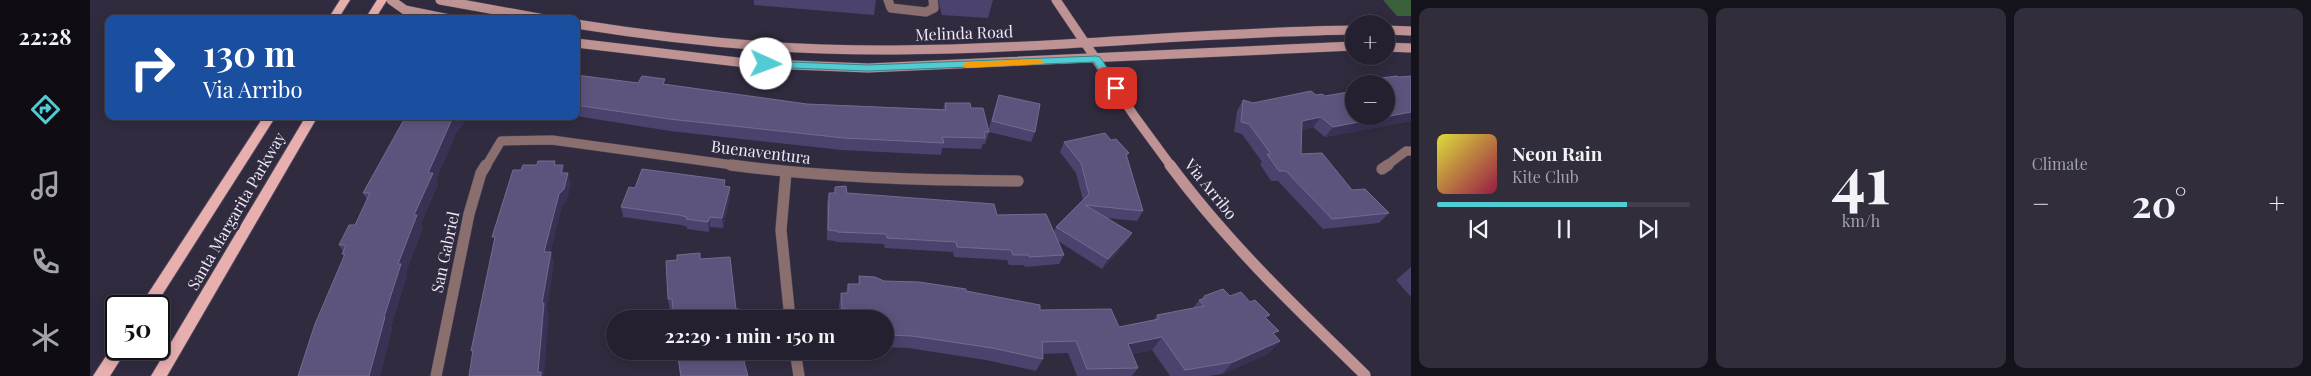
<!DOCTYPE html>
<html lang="en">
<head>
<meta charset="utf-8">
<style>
  :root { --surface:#25202f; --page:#312d3b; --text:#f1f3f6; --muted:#a3a3aa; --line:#423e4b; --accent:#51ccd3 }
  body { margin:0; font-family:"Playfair Display",serif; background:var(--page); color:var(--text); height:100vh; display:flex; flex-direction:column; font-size:19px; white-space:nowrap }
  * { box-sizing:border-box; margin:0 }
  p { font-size:16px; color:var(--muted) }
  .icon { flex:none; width:28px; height:28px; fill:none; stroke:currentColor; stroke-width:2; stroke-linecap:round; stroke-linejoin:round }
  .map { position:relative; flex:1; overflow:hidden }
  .drawer { display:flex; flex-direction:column; gap:8px; padding:8px; background:#14121a; width:900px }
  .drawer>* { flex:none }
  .hud { position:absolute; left:15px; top:15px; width:475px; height:105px; border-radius:10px; box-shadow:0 2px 12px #0003,0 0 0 1px var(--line); background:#1a4fa0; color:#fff; overflow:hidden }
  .buttons { position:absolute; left:1255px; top:15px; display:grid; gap:10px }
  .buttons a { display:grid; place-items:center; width:50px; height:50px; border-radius:50%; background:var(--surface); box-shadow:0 2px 12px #0003,0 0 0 1px var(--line); font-size:25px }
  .speed { position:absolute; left:15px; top:295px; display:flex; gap:10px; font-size:25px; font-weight:700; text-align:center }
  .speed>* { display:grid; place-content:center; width:65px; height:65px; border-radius:50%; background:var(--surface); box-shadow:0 2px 12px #0003,0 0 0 1px var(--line); line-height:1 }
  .speed .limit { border:2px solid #111; border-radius:8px; background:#fff; color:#111 }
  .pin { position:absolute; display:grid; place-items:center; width:42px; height:42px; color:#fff; margin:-21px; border-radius:10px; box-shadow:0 2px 8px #0006 }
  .me { position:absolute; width:55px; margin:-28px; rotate:92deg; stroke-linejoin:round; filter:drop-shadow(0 0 4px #0008) }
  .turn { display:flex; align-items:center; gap:18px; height:105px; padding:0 15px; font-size:22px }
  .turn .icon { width:65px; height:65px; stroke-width:2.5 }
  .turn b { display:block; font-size:35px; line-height:42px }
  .big { font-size:38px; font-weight:700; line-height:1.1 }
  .drawer .widget { flex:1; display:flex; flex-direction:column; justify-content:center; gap:8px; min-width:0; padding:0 18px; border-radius:10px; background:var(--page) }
  .drawer .dial { align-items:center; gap:0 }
  .dial b { font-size:65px; line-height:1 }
  .song { display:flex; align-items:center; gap:15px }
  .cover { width:60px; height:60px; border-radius:8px; background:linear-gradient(135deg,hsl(60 70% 55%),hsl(340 70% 35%)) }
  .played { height:5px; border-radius:2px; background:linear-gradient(90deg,var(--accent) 75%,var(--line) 75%) }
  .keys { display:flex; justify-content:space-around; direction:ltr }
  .heat { display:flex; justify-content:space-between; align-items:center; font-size:28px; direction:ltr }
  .drawer .tiles { flex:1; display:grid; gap:8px; grid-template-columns:repeat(3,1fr) }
  .trip { position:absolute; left:516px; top:310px; width:288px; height:50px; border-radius:25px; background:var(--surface); box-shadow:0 2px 12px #0003,0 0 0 1px var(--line); font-weight:700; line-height:50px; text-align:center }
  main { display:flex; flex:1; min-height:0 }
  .menu { display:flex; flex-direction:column; width:90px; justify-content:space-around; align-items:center; background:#0f0d13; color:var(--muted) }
  .menu .icon { width:35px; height:35px }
  .menu .selected { color:var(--accent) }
  .menu b { font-size:22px; color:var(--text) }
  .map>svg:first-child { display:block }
</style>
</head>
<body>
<main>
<nav class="menu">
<b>22:28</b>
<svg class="icon selected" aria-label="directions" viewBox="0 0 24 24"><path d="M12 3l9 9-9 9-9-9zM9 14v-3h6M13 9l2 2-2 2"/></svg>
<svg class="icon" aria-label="music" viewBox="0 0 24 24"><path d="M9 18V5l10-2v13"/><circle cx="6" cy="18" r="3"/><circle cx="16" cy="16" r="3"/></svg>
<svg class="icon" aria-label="phone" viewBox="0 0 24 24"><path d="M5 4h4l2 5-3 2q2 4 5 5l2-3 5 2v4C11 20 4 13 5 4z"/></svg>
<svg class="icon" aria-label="climate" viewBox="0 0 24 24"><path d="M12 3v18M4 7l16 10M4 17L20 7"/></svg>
</nav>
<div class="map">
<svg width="1321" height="376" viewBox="0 0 1321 376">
  <rect width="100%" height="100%" fill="#312b3f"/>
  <polygon fill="#395f3b" points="1293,0 1321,0 1321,16 1307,16"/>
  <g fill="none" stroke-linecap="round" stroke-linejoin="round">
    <defs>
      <g id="street-far1">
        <polyline points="798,0 801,8 836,12 844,8 843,0"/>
        <polyline points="396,166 411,141 462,140 650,166"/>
        <polyline points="1296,166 1316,151 1321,151"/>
      </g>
      <g id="street">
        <path d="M641,165C737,178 831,180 928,181"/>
        <polyline points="1292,169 1298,165"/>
        <polyline points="696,172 691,230 700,319"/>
        <polyline points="705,351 709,376"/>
        <polyline points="346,376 379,214 391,173 396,165"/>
      </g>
      <g id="secondary-far1">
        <polyline points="301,0 315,10 359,19"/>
        <polyline points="350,0 454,19"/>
        <polyline points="966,0 1045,117 1081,166"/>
        <path d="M486,24C592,41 698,51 806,50C959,49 1111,32 1264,30"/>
        <polyline points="1296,30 1321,31"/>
        <polyline points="486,43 656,63 778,68 1264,46"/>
        <polyline points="1296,47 1321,48"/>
      </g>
      <path id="secondary" d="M1080,165C1137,242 1206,308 1275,375"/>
      <g id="primary">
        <polygon points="250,0 260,0 248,19 238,19"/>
        <polygon points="287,0 297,0 285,19 275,19"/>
        <polygon points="174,116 186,116 65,306 50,306"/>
        <polygon points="216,116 228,116 77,376 61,376"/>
        <polygon points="26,343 26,349 37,349 20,376 3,376 24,344"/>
      </g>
    </defs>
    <use href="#street-far1" stroke="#4b4659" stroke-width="10"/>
    <use href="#street" stroke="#4b4659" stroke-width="12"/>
    <use href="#secondary-far1" stroke="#4b4659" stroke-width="10"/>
    <use href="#secondary" stroke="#4b4659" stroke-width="12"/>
    <use href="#primary" stroke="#4b4659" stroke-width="2"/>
    <use href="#street-far1" stroke="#8b6f6f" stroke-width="9"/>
    <use href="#street" stroke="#8b6f6f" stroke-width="11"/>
    <use href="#secondary-far1" stroke="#bf9393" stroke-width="9"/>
    <use href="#secondary" stroke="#bf9393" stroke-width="11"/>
    <use href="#primary" fill="#e8afaf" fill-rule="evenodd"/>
  </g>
  <g fill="#4c426e">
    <polygon points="664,0 786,0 784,15 664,5"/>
    <polygon points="848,0 903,0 898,18 852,15"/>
    <polygon points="486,75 548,83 576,85 717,104 853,109 855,103 881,108 898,131 909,95 945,132 941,142 899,132 895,144 893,144 891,149 852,148 851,155 752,150 580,131 486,116"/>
    <polygon points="1306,76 1309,77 1321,76 1321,121 1235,137 1223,127 1212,130 1211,154 1232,153 1262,190 1275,189 1299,213 1289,223 1233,229 1188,181 1181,181 1170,164 1172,162 1152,134 1144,132 1147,111 1153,100 1163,103 1221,91 1226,95 1232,94 1235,96 1264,91 1264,116 1296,116 1296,84 1274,84 1277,80"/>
    <polygon points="310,116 380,116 367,131 346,179 348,184 331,223 333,227 316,272 317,275 301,326 302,328 290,376 208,376 254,257 252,254 253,251 249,245 265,225 277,200 273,193 313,122"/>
    <polygon points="1021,140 1039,153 1037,157 1053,211 1047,221 1017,218 1042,233 1036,243 1012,269 968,241 974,255 969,264 935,267 934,265 919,265 917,260 864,257 863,252 795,248 794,244 746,242 745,241 737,240 737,203 739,193 744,193 745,187 757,193 907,215 964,231 966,227 993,200 986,173 970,152 974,142"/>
    <polygon points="636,187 640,187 640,197 633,228 620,227 619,232 597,229 597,227 591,225 533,217 531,207 545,188"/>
    <polygon points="610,259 646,309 580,312 578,299"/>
    <polygon points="1321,267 1321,297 1306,280"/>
    <polygon points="769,276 794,281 876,291 950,310 1029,327 1064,320 1067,315 1103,308 1109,300 1111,300 1114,296 1140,296 1177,319 1184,335 1190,341 1178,354 1132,374 1118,376 1080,376 1062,350 1042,354 1048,368 1042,376 987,376 978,353 952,354 953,359 946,371 896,360 818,348 795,347 795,319 750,319 749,306 751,293 756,293 758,284 768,284"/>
    <polygon points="587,351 656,351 656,362 654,362 658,376 590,376"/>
  </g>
  <g fill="#3a3155">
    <polygon points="1321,112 1321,121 1235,137 1243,127"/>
    <polygon points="365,116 380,116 367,131 346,179 348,184 331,223 333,227 316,272 317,275 301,326 302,328 290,376 279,376 294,317 308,264 324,215 338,173 362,119"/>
    <polygon points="1231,117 1223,127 1205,132 1212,121"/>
    <polygon points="473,165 476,177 471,173"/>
    <polygon points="478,173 481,185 477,201 472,206 458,264 454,252 469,194"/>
    <polygon points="640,187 640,197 633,228 632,218"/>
    <polygon points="620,217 620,227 619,232 618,222"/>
    <polygon points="1042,233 1036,243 1012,269 1018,259"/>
    <polygon points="461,252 464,263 457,310 459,315 454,376 450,376 448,372 452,303"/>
    <polygon points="1072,337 1062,350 1029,356 1038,344"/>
    <polygon points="1190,341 1178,354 1132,374 1143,362"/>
  </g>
  <g fill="#5d547d" stroke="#746b90">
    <polygon points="486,75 548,83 552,76 575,79 573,84 717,104 856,110 855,103 880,103 881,108 893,108 899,132 894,132 895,138 852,137 854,143 754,138 579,119 486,105"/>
    <polygon points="1306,76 1309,77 1321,76 1321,112 1243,127 1231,117 1212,121 1211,154 1232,153 1262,190 1275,189 1299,213 1242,219 1196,171 1189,171 1177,154 1181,154 1159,124 1151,122 1153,100 1163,103 1221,91 1226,95 1232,94 1235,96 1264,91 1264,116 1296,116 1296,84 1281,84 1277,80"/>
    <polygon points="909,95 950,104 945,132 902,121"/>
    <polygon points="316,116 365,116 362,119 338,173 343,173 324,215 327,215 308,264 311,264 294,317 295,317 279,376 208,376 225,324 255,254 252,254 256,245 249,245 259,225 265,225 280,193 273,193"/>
    <polygon points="1015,133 1021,140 1026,139 1039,153 1036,154 1053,211 995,205 1042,233 1018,259 966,227 999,194 991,163 974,142"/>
    <polygon points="448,161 465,161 464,165 473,165 471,173 478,173 474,189 469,194 454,252 461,252 452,303 454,303 448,372 451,372 451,376 379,376 383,350 381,351 405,237 402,237 423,170 431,170 433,165 447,165"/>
    <polygon points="552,169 635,180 634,186 640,187 632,218 620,217 618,222 596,219 597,217 589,215 531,207 539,187 545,188"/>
    <polygon points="756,186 757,193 904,204 907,215 956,214 974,255 939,257 939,255 923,255 921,250 867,247 866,242 797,238 796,234 747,232 747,231 738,230 739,193 745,193 745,187"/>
    <polygon points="610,253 610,259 640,257 646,309 649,309 650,319 584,319 582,299 578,299 576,261 587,260 587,255"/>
    <polygon points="769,276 785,277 794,281 829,282 876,289 876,291 950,305 950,310 1021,309 1029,327 1069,319 1067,315 1114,306 1109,300 1115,298 1114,296 1133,289 1140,296 1151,292 1160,302 1165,300 1180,315 1175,317 1189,331 1183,333 1190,341 1143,362 1095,370 1072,337 1038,344 1048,368 997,369 986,341 952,342 953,359 902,348 822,336 795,335 795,319 758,319 758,309 752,309 751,293 758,293 758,284 770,284"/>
    <polygon points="587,351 651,351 658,376 591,376"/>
  </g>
  <polygon fill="#51ccd3" stroke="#358589" points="1006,56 1010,57 1029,86 1029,90 1022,90 1004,62 778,71 676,67 671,64 676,61 778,65"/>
  <polygon fill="#f59e0b" points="949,59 954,62 953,64 876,68 872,65 876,62"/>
  <g text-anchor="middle" stroke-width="5" stroke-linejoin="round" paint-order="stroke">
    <g font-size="16" fill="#ede9f7" stroke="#312b3f">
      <text transform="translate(874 33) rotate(-2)" y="6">Melinda Road</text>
      <text transform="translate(671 152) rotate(7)" y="6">Buenaventura</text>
      <text transform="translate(1121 189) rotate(51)" y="6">Via Arribo</text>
      <text transform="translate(146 211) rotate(-60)" y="6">Santa Margarita Parkway</text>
      <text transform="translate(355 252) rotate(-78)" y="6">San Gabriel</text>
    </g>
  </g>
</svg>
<div class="buttons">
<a>+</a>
<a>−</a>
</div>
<div class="speed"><div class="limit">50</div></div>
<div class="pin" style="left:1026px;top:88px;background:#d93025"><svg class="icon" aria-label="arrive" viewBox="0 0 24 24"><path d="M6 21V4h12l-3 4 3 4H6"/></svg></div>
<svg class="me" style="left:676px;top:64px" viewBox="-20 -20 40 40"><circle r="19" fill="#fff"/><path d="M0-13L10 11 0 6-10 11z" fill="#51ccd3"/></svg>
<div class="trip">22:29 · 1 min · 150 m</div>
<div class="hud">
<div class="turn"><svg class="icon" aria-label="right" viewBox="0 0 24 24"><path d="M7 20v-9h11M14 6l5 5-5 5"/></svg><div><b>130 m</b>Via Arribo</div></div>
</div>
</div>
<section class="drawer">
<div class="tiles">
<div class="widget">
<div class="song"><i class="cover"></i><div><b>Neon Rain</b><p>Kite Club</p></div></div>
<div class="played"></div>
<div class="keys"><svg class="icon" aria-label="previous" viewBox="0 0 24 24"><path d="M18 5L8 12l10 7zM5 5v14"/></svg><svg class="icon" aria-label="pause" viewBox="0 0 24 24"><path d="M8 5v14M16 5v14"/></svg><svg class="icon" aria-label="next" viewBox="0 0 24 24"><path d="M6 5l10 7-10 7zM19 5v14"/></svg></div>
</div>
<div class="widget dial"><b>41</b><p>km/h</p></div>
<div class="widget"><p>Climate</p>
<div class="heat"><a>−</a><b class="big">20°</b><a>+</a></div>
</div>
</div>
</section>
</main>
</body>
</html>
